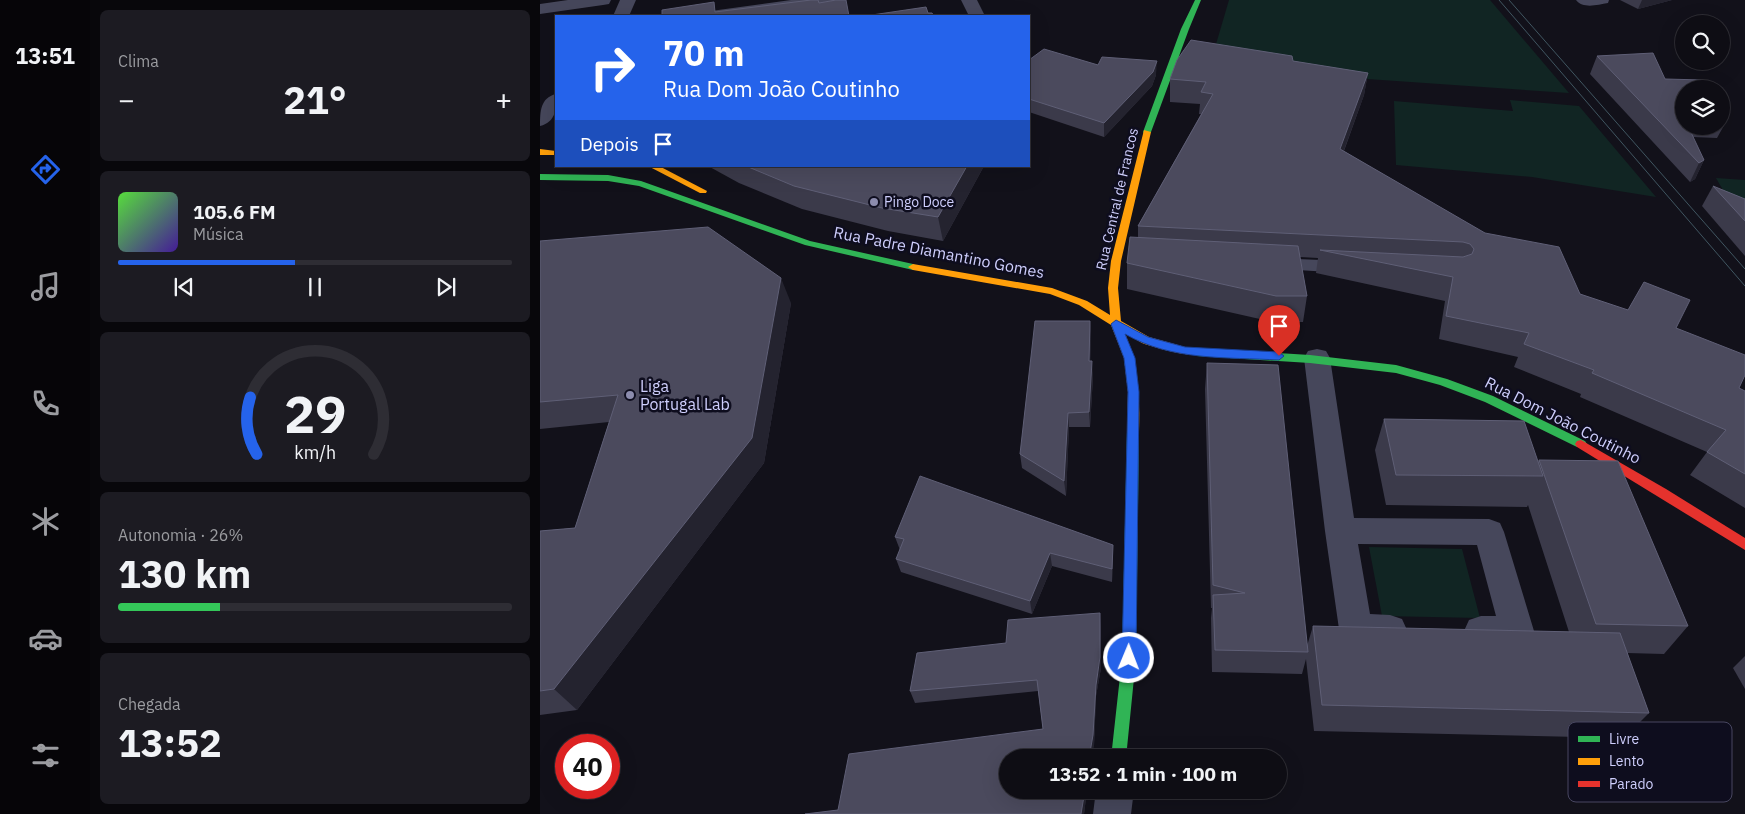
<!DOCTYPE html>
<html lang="pt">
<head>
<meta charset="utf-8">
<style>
  :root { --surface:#0e0d14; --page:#1c1b22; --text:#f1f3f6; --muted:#9b9ca0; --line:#2e2d34; --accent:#2563eb }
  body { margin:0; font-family:"IBM Plex Sans",sans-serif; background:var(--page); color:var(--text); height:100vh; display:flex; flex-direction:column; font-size:19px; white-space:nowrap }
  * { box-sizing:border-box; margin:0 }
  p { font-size:16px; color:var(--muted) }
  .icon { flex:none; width:28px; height:28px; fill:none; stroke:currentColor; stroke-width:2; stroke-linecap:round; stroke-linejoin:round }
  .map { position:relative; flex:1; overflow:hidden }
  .details { display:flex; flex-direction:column; gap:10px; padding:10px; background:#08070b; width:450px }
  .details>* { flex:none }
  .hud { position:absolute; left:15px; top:15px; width:475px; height:152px; border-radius:0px; box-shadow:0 5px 20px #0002,0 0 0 1px var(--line); background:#2563eb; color:#fff; overflow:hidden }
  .tools { position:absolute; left:1135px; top:15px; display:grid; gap:10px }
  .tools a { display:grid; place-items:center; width:55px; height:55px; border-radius:50%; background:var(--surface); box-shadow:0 5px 20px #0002,0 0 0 1px var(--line); font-size:25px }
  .speed { position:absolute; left:15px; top:734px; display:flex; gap:10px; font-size:25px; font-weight:700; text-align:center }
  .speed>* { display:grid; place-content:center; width:65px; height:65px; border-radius:50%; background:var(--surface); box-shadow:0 5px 20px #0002,0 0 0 1px var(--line); line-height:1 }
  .speed .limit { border:8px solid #d22; background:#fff; color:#111 }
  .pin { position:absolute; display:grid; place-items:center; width:42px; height:42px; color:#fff; margin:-51px -21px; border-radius:50% 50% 50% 0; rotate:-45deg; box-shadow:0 0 5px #0007 }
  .pin .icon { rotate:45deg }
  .me { position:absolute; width:55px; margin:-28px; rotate:1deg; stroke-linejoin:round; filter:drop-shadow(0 0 4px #0008) }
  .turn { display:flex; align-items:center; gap:18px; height:105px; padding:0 25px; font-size:22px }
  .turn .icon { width:65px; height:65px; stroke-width:2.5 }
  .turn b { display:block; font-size:35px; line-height:42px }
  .then { display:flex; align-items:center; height:48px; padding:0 25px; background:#0003; gap:10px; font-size:19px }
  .big { font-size:38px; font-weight:700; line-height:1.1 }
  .details .card { flex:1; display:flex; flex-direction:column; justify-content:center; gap:8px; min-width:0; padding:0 18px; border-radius:8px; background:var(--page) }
  .details .dial { align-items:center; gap:0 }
  .dial svg { height:130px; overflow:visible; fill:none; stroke:var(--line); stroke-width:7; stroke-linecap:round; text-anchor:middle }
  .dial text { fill:var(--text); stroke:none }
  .song { display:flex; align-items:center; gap:15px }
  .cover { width:60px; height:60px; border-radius:8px; background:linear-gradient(135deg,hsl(110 70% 55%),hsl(260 70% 35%)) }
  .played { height:5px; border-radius:2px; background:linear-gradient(90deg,var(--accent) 45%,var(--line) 45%) }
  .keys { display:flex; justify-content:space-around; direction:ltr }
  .heat { display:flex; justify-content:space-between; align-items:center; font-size:28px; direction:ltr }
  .charge { height:8px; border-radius:4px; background:linear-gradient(90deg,#34c759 26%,var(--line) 0) }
  .trip { position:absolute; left:459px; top:749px; width:288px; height:50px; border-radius:25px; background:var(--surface); box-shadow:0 5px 20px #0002,0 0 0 1px var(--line); font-weight:700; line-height:50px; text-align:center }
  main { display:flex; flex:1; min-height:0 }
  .tab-bar { display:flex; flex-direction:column; width:90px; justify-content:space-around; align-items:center; background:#060508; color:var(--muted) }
  .tab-bar .icon { width:35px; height:35px }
  .tab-bar .on { color:var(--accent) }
  .tab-bar b { font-size:22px; color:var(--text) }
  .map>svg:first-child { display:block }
</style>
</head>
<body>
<main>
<nav class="tab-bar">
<b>13:51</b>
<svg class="icon on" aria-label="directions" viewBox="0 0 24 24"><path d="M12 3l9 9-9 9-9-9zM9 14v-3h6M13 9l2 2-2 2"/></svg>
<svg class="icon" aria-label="music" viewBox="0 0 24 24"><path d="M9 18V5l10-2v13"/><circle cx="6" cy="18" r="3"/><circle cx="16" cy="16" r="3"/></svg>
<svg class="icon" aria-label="phone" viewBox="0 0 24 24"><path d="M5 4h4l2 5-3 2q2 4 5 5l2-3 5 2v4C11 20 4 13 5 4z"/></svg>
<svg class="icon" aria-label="climate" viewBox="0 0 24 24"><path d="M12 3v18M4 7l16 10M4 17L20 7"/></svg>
<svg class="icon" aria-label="car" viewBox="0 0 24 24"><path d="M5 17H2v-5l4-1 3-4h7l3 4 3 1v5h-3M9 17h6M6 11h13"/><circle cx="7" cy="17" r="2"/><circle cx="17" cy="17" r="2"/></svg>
<svg class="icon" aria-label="filters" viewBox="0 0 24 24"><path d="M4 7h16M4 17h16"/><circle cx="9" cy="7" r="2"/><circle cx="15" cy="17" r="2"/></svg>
</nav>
<section class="details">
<div class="card"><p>Clima</p>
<div class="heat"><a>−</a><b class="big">21°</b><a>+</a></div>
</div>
<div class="card">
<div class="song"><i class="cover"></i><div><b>105.6 FM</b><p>Música</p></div></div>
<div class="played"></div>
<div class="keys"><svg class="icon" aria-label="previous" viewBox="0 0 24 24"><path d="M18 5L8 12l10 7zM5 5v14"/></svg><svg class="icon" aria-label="pause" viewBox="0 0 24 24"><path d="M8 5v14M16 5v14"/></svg><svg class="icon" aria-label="next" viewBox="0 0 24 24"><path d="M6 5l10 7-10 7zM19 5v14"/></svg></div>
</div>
<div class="card dial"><svg viewBox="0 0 100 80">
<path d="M14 69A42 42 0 1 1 86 69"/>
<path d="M14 69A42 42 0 0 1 10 34" stroke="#2563eb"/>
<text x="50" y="56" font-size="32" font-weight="700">29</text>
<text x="50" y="72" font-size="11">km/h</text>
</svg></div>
<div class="card"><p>Autonomia · 26%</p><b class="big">130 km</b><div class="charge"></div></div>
<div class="card"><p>Chegada</p><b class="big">13:52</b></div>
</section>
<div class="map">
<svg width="1205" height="814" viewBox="0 0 1205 814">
  <rect width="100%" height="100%" fill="#12111a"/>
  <g fill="#112523">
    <polygon points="689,0 950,0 1029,93 669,68"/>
    <polygon points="970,100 1039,106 1116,197 992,177 856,165 854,101 973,111"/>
    <polygon points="1176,178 1205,180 1205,216 1195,211"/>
    <polygon points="829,547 922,549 940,618 842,616"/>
  </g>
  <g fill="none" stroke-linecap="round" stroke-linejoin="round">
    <g fill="#46475b" fill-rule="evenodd">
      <path d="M1036,0H1069L1068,3C1057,5 1043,9 1036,0Z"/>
      <polygon points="733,258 805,261 811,263 814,267 811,271 805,273 727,268 724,264 727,260"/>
    </g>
    <g fill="#46475b" fill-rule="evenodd">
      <polygon points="28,0 71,0 69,4 63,5 0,14 0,4"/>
      <polygon points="80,0 96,0 89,16 73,16"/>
      <polygon points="251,0 295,0 293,4 287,5 206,16 163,16 165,12 171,11"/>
      <polygon points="421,0 437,0 445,16 429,16"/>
      <path d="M16,94C17,108 16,122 0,126C0,112 0,98 16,94Z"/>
      <path d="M777,349L786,351L790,358L814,518L949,519L960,523L964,532L994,631L989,642C970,649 948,649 929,642L924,631L929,620L941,616H956L937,545L818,544L830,614L850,615L862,619L867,630L862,641C844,648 822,646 804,640L799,629L785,531L764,358L768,351Z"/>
      <polygon points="556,790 594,790 591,814 553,814"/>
    </g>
    <g fill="#30b455" fill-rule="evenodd">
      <polygon points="655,0 661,0 649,29 611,132 604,134 603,132 641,29"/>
      <polygon points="0,174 68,175 101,181 270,241 373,264 378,267 373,270 265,245 99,186 68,181 0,180"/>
      <polygon points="657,348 770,355 856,365 907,379 953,396 1045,441 1047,444 1045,447 1037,447 945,402 900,385 856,373 770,363 657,356 652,352"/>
      <polygon points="593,428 597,429 599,432 596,658 586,758 571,758 582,658 587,432 589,429"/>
    </g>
    <g fill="#ff9f0a" fill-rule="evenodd">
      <path d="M604,130L611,132L581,261L578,288L581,321L609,337L645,347L657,348L662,352C655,360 613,347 602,343C596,340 590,336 585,333C599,370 600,393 599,432L597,435H589L587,432L588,392L584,358L571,325L539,305L510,294L373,270L368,267L373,264L512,288L547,301L570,315L568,288L571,261Z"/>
      <polygon points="0,149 16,151 16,155 0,155"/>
      <polygon points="108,166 119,166 167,191 166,193 160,193"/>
    </g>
    <polygon fill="#e5322d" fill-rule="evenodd" points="1041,440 1126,489 1205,538 1205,550 1037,447 1035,444 1037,441"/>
    <g stroke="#405661" stroke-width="1">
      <polyline points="959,0 1205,286"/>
      <polyline points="969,0 1205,269"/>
    </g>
  </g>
  <g fill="#3b3a4a">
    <polygon points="1080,0 1132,0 1098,9"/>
    <polygon points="1057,56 1125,79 1144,89 1144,126 1181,126 1181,110 1187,120 1177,138 1153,137 1164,160 1155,179 1150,182 1050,74"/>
    <polygon points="489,60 558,65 616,75 612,86 564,137 489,112"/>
    <polygon points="753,61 828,73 824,95 804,151 1040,294 1136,328 1199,388 1205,391 1205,508 1150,475 1167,452 1040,397 1041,394 974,367 978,357 899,339 905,301 776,273 778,258 760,257 767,296 763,322 733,322 587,289 587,263 598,238 598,226 661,114 659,114 660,104 630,102 630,79"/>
    <polygon points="168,166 444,166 403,241 348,231 262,209 199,183"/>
    <polygon points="1173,186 1205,199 1205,256 1162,206"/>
    <polygon points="0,241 251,303 224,463 37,710 0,715 0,531 35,528 69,422 0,429"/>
    <polygon points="550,321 551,335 550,361 553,376 550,427 529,427 526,496 482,468 480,454"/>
    <polygon points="667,363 767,646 773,626 1029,632 988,505 987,507 846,505 835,450 844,419 998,461 999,460 1148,626 1124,654 1087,653 1109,713 1084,738 774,731 766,659 762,674 672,672 671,618 672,608 671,608 665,389"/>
    <polygon points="355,537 573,558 572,582 512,566 492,614 361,572 356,559 360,550"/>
    <polygon points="561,626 561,668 556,696 554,746 468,790 547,790 544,814 298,810 503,729 498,691 375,703 370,691 466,643"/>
    <polygon points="1205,656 1205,689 1193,668"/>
  </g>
  <g fill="#24232f">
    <polygon points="1102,0 1132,0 1098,9"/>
    <polygon points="617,61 616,75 612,86 564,137 564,123"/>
    <polygon points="828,73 824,95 796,172 800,149"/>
    <polygon points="1164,160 1155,179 1150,182 1159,163"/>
    <polygon points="427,166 444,166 403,241 398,217"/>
    <polygon points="241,278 251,303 224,463 37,710 14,689"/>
    <polygon points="550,321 551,335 550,376 549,361"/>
    <polygon points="552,361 553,376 550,427 549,412"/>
    <polygon points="528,413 529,427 526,496 524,481"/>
    <polygon points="573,545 573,558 572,582 572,569"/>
    <polygon points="510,553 512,566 492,614 490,601"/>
    <polygon points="560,613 561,626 561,668 556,696 554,746 552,758 549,758 556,685"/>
    <polygon points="545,790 547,790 544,814 541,814"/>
  </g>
  <g fill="#4b4a5d" stroke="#5f5f76">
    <polygon points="271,0 278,0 279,3 296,0 306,0 309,16 122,16 122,10 174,2 175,12"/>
    <polygon points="386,7 388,13 392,13 394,16 325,16"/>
    <polygon points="651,40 752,56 753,61 828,73 800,149 945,233 1019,247 1040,294 1088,310 1104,282 1150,300 1136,328 1205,355 1205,375 1199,388 1205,391 1205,474 1167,452 1186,430 1052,373 1054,370 984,344 989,333 906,316 913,277 780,250 923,257 932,254 934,249 930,244 923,242 598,226 673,94 661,92 666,82 630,79 637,60"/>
    <polygon points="504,49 558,65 562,57 617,61 613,72 564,123 489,99 489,60"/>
    <polygon points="1113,53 1125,79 1163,80 1168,89 1144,89 1144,126 1148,126 1164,160 1159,163 1057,56"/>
    <polygon points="1181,110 1187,120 1181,119"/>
    <polygon points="206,166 427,166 398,217 342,208 254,186"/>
    <polygon points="1173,186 1205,199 1205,221"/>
    <polygon points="168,227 241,278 212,438 14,689 0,691 0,531 35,528 78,395 0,402 0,241"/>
    <polygon points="590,237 758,246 767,296 736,296 587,263"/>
    <polygon points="495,321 550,321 549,361 552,361 549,412 528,413 524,481 480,454"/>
    <polygon points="667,363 738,365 768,652 675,650 673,595 705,593 673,585"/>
    <polygon points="844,419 984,421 1003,476 856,475"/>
    <polygon points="999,460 1078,461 1148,626 1056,624"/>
    <polygon points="380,476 573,545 572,569 510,553 490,601 356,559 364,539 355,537"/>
    <polygon points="560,613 560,657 556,685 553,735 549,758 468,758 468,790 545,790 541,814 265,814 298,810 309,754 503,729 497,680 370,691 377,653 466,643 468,620"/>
    <polygon points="773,626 1080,633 1109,713 782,705"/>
  </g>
  <path fill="#2563eb" stroke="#184099" d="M576,320L608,337L645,347L739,352L744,356L739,360C687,357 632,361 585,334L595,358L599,392L596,658L594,663L589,664L584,663L582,658L588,392L584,358L571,324Z"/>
  <g fill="#8c8cad" stroke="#0e0d1e" stroke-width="2">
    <circle cx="334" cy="202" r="5"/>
    <circle cx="90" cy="395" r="5"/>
  </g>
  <g text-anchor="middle" stroke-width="5" stroke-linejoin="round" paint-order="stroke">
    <g font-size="14" fill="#cecefc" stroke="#0e0d1e">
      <text transform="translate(577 199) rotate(-77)" y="5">Rua Central de Francos</text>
    </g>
    <g font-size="14" fill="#cecefc" stroke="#0e0d1e" text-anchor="start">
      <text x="344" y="207">Pingo Doce</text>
    </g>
    <g font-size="16" fill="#cecefc" stroke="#0e0d1e">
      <text transform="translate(399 252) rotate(11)" y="6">Rua Padre Diamantino Gomes</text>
      <text transform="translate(1023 420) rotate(27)" y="6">Rua Dom João Coutinho</text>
    </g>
    <g font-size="16" fill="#cecefc" stroke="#0e0d1e" text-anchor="start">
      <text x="100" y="392">Liga<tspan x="100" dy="18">Portugal Lab</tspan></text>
    </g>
  </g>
  <rect x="1028" y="722" width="164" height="80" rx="8" fill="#0e0d1e" stroke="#484761" stroke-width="1"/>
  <rect x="1038" y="736" width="22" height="6" fill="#30b455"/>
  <rect x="1038" y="758" width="22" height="7" fill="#ff9f0a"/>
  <rect x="1038" y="781" width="22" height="6" fill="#e5322d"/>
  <g font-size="14" fill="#cecefc">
    <text x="1069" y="744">Livre</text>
    <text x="1069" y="766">Lento</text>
    <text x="1069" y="789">Parado</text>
  </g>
</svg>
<div class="tools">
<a><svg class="icon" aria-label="search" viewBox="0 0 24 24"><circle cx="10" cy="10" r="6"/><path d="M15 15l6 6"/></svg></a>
<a><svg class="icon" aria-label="layers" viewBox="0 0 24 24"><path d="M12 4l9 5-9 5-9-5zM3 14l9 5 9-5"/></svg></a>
</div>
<div class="speed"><div class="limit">40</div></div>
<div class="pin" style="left:739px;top:356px;background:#d93025"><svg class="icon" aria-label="arrive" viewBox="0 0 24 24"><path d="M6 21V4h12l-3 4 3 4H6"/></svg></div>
<svg class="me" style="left:589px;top:658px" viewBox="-20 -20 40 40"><circle r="17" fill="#2563eb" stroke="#fff" stroke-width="3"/><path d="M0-11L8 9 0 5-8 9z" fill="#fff"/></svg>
<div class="trip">13:52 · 1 min · 100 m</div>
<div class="hud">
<div class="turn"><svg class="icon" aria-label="right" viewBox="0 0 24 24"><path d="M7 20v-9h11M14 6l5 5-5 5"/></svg><div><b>70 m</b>Rua Dom João Coutinho</div></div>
<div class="then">Depois<svg class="icon" aria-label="arrive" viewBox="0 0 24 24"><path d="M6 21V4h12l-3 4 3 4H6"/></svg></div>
</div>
</div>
</main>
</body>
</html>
